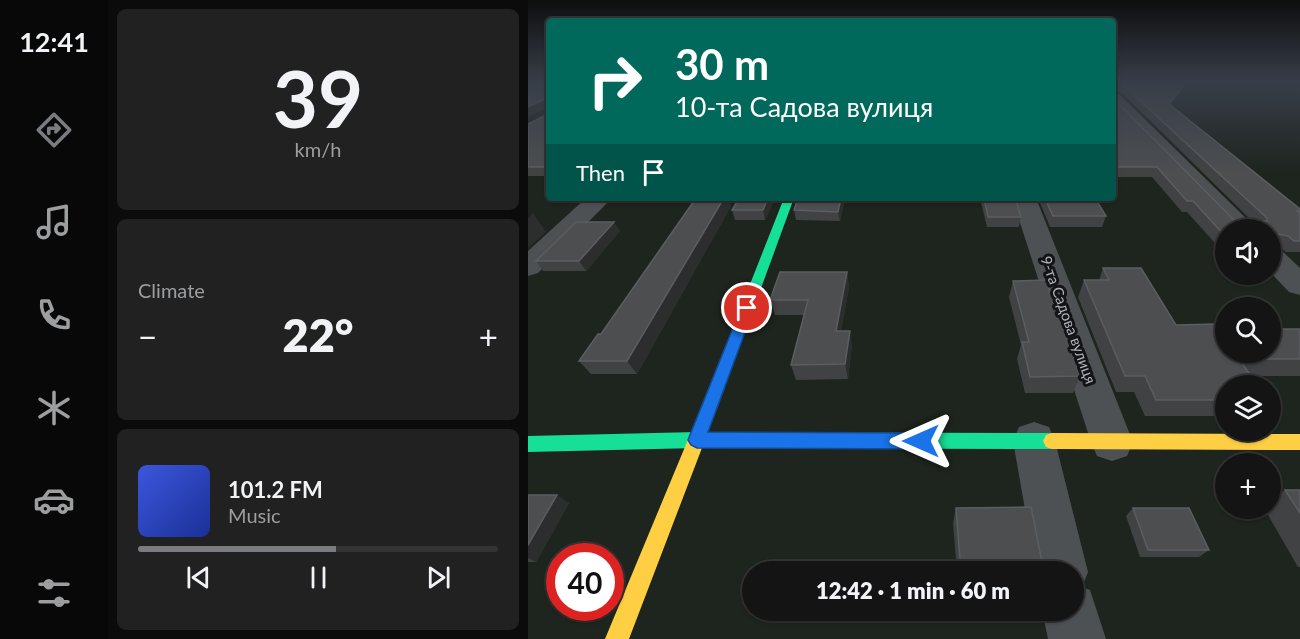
<!DOCTYPE html>
<html lang="en">
<head>
<meta charset="utf-8">
<style>
  :root { --surface:#141414; --page:#212122; --text:#f1f3f6; --muted:#9d9ea0; --line:#333334; --accent:#797d82 }
  body { margin:0; font-family:Lato,sans-serif; background:var(--page); color:var(--text); height:100vh; display:flex; flex-direction:column; font-size:22px; white-space:nowrap }
  * { box-sizing:border-box; margin:0 }
  p { font-size:20px; color:var(--muted) }
  .icon { flex:none; width:33px; height:33px; fill:none; stroke:currentColor; stroke-width:2; stroke-linecap:round; stroke-linejoin:round }
  .map { position:relative; flex:1; overflow:hidden }
  .side { display:flex; flex-direction:column; gap:9px; padding:9px; background:#0b0b0b; width:420px }
  .side>* { flex:none }
  .banner { position:absolute; left:18px; top:18px; width:570px; height:183px; border-radius:6px; box-shadow:0 2px 4px #0004,0 0 0 2px var(--line); background:#00695c; color:#fff; overflow:hidden }
  .tools { position:absolute; left:687px; top:219px; display:grid; gap:12px }
  .tools a { display:grid; place-items:center; width:66px; height:66px; border-radius:50%; background:var(--surface); box-shadow:0 2px 4px #0004,0 0 0 2px var(--line); font-size:30px }
  .speed { position:absolute; left:18px; top:543px; display:flex; gap:12px; font-size:30px; font-weight:700; text-align:center }
  .speed>* { display:grid; place-content:center; width:78px; height:78px; border-radius:50%; background:var(--surface); box-shadow:0 2px 4px #0004,0 0 0 2px var(--line); line-height:1 }
  .speed .limit { border:9px solid #d22; background:#fff; color:#111 }
  .pin { position:absolute; display:grid; place-items:center; width:51px; height:51px; color:#fff; margin:-26px; border:3px solid #fff; border-radius:50%; box-shadow:0 2px 6px #0007 }
  .me { position:absolute; width:66px; margin:-33px; rotate:270deg; stroke-linejoin:round; filter:drop-shadow(0 0 4px #0008) }
  .turn { display:flex; align-items:center; gap:21px; height:126px; padding:0 30px; font-size:27px }
  .turn .icon { width:78px; height:78px; stroke-width:2.5 }
  .turn b { display:block; font-size:42px; line-height:51px }
  .then { display:flex; align-items:center; height:57px; padding:0 30px; background:#0003; gap:12px; font-size:22px }
  .big { font-size:45px; font-weight:800; line-height:1.1 }
  .side .widget { flex:1; display:flex; flex-direction:column; justify-content:center; gap:9px; min-width:0; padding:0 21px; border-radius:9px; background:var(--page) }
  .side .dial { align-items:center; gap:0 }
  .dial b { font-size:78px; line-height:1 }
  .song { display:flex; align-items:center; gap:18px }
  .cover { width:72px; height:72px; border-radius:9px; background:linear-gradient(135deg,hsl(230 70% 55%),hsl(230 70% 35%)) }
  .played { height:6px; border-radius:3px; background:linear-gradient(90deg,var(--accent) 55%,var(--line) 55%) }
  .keys { display:flex; justify-content:space-around; direction:ltr }
  .heat { display:flex; justify-content:space-between; align-items:center; font-size:33px; direction:ltr }
  .trip { position:absolute; left:214px; top:561px; width:342px; height:60px; border-radius:30px; background:var(--surface); box-shadow:0 2px 4px #0004,0 0 0 2px var(--line); font-weight:800; line-height:60px; text-align:center }
  main { display:flex; flex:1; min-height:0 }
  .tab-bar { display:flex; flex-direction:column; width:108px; justify-content:space-around; align-items:center; background:#080808; color:var(--muted) }
  .tab-bar .icon { width:42px; height:42px }
  .tab-bar .current { color:var(--accent) }
  .tab-bar b { font-size:27px; color:var(--text) }
  .map>svg:first-child { display:block }
</style>
</head>
<body>
<main>
<nav class="tab-bar">
<b>12:41</b>
<svg class="icon current" aria-label="directions" viewBox="0 0 24 24"><path d="M12 3l9 9-9 9-9-9zM9 14v-3h6M13 9l2 2-2 2"/></svg>
<svg class="icon" aria-label="music" viewBox="0 0 24 24"><path d="M9 18V5l10-2v13"/><circle cx="6" cy="18" r="3"/><circle cx="16" cy="16" r="3"/></svg>
<svg class="icon" aria-label="phone" viewBox="0 0 24 24"><path d="M5 4h4l2 5-3 2q2 4 5 5l2-3 5 2v4C11 20 4 13 5 4z"/></svg>
<svg class="icon" aria-label="climate" viewBox="0 0 24 24"><path d="M12 3v18M4 7l16 10M4 17L20 7"/></svg>
<svg class="icon" aria-label="car" viewBox="0 0 24 24"><path d="M5 17H2v-5l4-1 3-4h7l3 4 3 1v5h-3M9 17h6M6 11h13"/><circle cx="7" cy="17" r="2"/><circle cx="17" cy="17" r="2"/></svg>
<svg class="icon" aria-label="filters" viewBox="0 0 24 24"><path d="M4 7h16M4 17h16"/><circle cx="9" cy="7" r="2"/><circle cx="15" cy="17" r="2"/></svg>
</nav>
<section class="side">
<div class="widget dial"><b>39</b><p>km/h</p></div>
<div class="widget"><p>Climate</p>
<div class="heat"><a>−</a><b class="big">22°</b><a>+</a></div>
</div>
<div class="widget">
<div class="song"><i class="cover"></i><div><b>101.2 FM</b><p>Music</p></div></div>
<div class="played"></div>
<div class="keys"><svg class="icon" aria-label="previous" viewBox="0 0 24 24"><path d="M18 5L8 12l10 7zM5 5v14"/></svg><svg class="icon" aria-label="pause" viewBox="0 0 24 24"><path d="M8 5v14M16 5v14"/></svg><svg class="icon" aria-label="next" viewBox="0 0 24 24"><path d="M6 5l10 7-10 7zM19 5v14"/></svg></div>
</div>
</section>
<div class="map">
<svg width="772" height="639" viewBox="0 0 772 639">
  <rect width="100%" height="100%" fill="#1a1a1a"/>
  <path fill="#1e241e" fill-rule="evenodd" d="M0,82H21V198H585V82H772V639H0ZM698,230H742V274H698ZM698,308H742V352H698ZM698,386H742V430H698ZM698,464H742V508H698ZM32,556H82V608H32ZM225,572H546V610H225Z"/>
  <g fill="none" stroke-linecap="round" stroke-linejoin="round">
    <g fill="#4e5153" fill-rule="evenodd">
      <polygon points="585,92 591,94 730,230 702,230 585,106"/>
      <polygon points="58,198 84,198 10,273 0,276 0,251"/>
      <polygon points="484,198 508,198 605,442 599,456 584,461 569,456 563,442"/>
      <polygon points="742,247 752,249 772,268 772,295 761,292 742,272"/>
      <polygon points="506,422 521,427 527,441 560,572 554,587 562,590 578,639 520,639 514,610 546,610 546,572 508,572 485,441 491,427"/>
    </g>
    <g fill="#16e098" fill-rule="evenodd">
      <polygon points="256,198 266,198 190,406 188,411 182,413 176,411 174,406"/>
      <polygon points="169,432 524,433 530,435 533,441 530,447 524,449 169,448 0,452 0,436"/>
    </g>
    <g fill="#ffcf43" fill-rule="evenodd">
      <polygon points="182,399 188,401 190,406 101,639 77,639 174,406 176,401"/>
      <polygon points="524,433 772,434 772,450 524,449 518,447 515,441 518,435"/>
    </g>
  </g>
  <g fill="#404243" fill-rule="evenodd">
    <polygon points="21,82 21,176 0,176 0,124 18,115"/>
    <path d="M585,82H660L643,105L772,209V252H758L752,247L745,245L742,248V230H698V252H695L659,212H654L624,177H585ZM586,91L593,92L724,221H707L586,99Z"/>
    <polygon points="211,198 247,198 237,220 207,220 204,210"/>
    <polygon points="317,198 312,221 268,220 266,210"/>
    <polygon points="452,198 487,198 493,217 491,227 459,227"/>
    <polygon points="510,198 567,198 578,216 574,227 522,227"/>
    <polygon points="203,206 109,374 63,374 51,361 73,334"/>
    <polygon points="92,231 58,271 15,271 8,261"/>
    <polygon points="575,268 648,325 690,329 772,329 772,376 723,376 698,386 698,416 617,416 606,392 588,392 550,297 556,280 571,280"/>
    <polygon points="319,272 321,287 313,331 324,345 320,379 268,380 263,365 276,315 247,315 242,300"/>
    <polygon points="485,281 552,376 545,393 497,393 489,359 493,345 481,297"/>
    <polygon points="757,490 772,490 772,567 770,567 736,508 742,508 742,500"/>
    <polygon points="0,495 41,503 8,562 0,562"/>
    <polygon points="428,508 516,572 429,572 425,523"/>
    <polygon points="605,508 681,550 671,557 612,557 598,516"/>
  </g>
  <g fill="#2c2d2d">
    <polygon points="658,82 660,82 638,112 641,104"/>
    <polygon points="17,99 21,107 0,117 0,107"/>
    <polygon points="196,198 201,198 203,206 109,374 99,361"/>
    <polygon points="240,198 247,198 237,220 235,210"/>
    <polygon points="313,198 317,198 312,221 310,212"/>
    <polygon points="5,213 18,232 0,248 0,218"/>
    <polygon points="86,222 92,231 58,271 51,261"/>
    <polygon points="319,272 321,287 311,345 308,331"/>
    <polygon points="322,331 324,345 320,379 317,364"/>
    <polygon points="29,495 41,503 8,562 0,558 0,545"/>
  </g>
  <g fill="#4c4e50" stroke="#5b5e60" stroke-width="1.5" fill-rule="evenodd">
    <polygon points="0,82 21,82 21,167 0,167 0,124 18,115 17,99 0,107"/>
    <path d="M585,82H658L641,104L772,209V211H769L772,213V241H766L760,236L750,234L747,241H742V230H698V237L665,201H659L629,167H585ZM586,82L595,85L739,218V221H707L586,99Z"/>
    <polygon points="168,198 196,198 99,361 51,361 70,334 73,334"/>
    <polygon points="211,198 240,198 235,210 204,210"/>
    <polygon points="270,198 313,198 310,212 266,210"/>
    <polygon points="456,198 487,198 493,217 460,217"/>
    <polygon points="517,198 567,198 578,216 525,216"/>
    <polygon points="48,222 86,222 51,261 8,261"/>
    <polygon points="575,268 613,268 648,325 687,324 690,329 698,329 698,352 742,352 742,329 772,329 772,359 711,359 730,386 698,386 698,400 628,400 617,376 597,376 556,280 581,280"/>
    <polygon points="252,272 319,272 308,331 322,331 317,364 263,365 280,300 242,300"/>
    <polygon points="518,280 552,376 502,377 494,342 501,342 485,281"/>
    <polygon points="757,490 772,490 772,513"/>
    <polygon points="0,495 29,495 0,545"/>
    <polygon points="503,507 516,572 433,572 428,508"/>
    <polygon points="605,508 661,508 681,550 620,550"/>
  </g>
  <linearGradient id="sky" x2="0" y2="1"><stop stop-color="#0e0e0e"/><stop offset="0.48" stop-color="#383e49"/><stop offset="1" stop-color="#383e49" stop-opacity="0"/></linearGradient>
  <rect width="772" height="172" fill="url(#sky)"/>
  <polygon fill="#1a73e8" stroke="#114b97" stroke-width="1.5" points="219,303 226,308 180,432 393,433 400,435 402,441 400,446 393,449 169,448 163,445 160,440 213,308"/>
  <g text-anchor="middle" stroke-width="6" stroke-linejoin="round" paint-order="stroke">
    <g font-size="15" fill="#acb3ba" stroke="#141416">
      <text transform="translate(540 320) rotate(70)" y="5">9-та Садова вулиця</text>
    </g>
  </g>
</svg>
<div class="tools">
<a><svg class="icon" aria-label="sound" viewBox="0 0 24 24"><path d="M4 9h4l5-4v14l-5-4H4zM17 9q2 3 0 6"/></svg></a>
<a><svg class="icon" aria-label="search" viewBox="0 0 24 24"><circle cx="10" cy="10" r="6"/><path d="M15 15l6 6"/></svg></a>
<a><svg class="icon" aria-label="layers" viewBox="0 0 24 24"><path d="M12 4l9 5-9 5-9-5zM3 14l9 5 9-5"/></svg></a>
<a>+</a>
</div>
<div class="speed"><div class="limit">40</div></div>
<div class="pin" style="left:219px;top:308px;background:#d93025"><svg class="icon" aria-label="arrive" viewBox="0 0 24 24"><path d="M6 21V4h12l-3 4 3 4H6"/></svg></div>
<svg class="me" style="left:393px;top:441px" viewBox="-20 -20 40 40"><path d="M0-17L14 15 0 8-14 15z" fill="#1a73e8" stroke="#fff" stroke-width="4"/></svg>
<div class="trip">12:42 · 1 min · 60 m</div>
<div class="banner">
<div class="turn"><svg class="icon" aria-label="right" viewBox="0 0 24 24"><path d="M7 20v-9h11M14 6l5 5-5 5"/></svg><div><b>30 m</b>10-та Садова вулиця</div></div>
<div class="then">Then<svg class="icon" aria-label="arrive" viewBox="0 0 24 24"><path d="M6 21V4h12l-3 4 3 4H6"/></svg></div>
</div>
</div>
</main>
</body>
</html>
